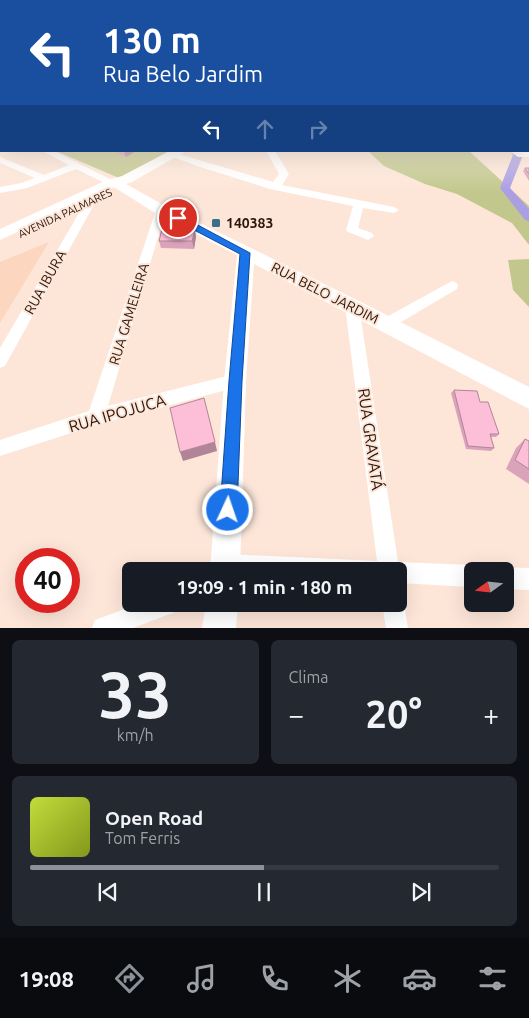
<!DOCTYPE html>
<html lang="pt">
<head>
<meta charset="utf-8">
<style>
  :root { --surface:#171b24; --page:#242831; --text:#f1f3f6; --muted:#9ea1a6; --line:#363941; --accent:#8c9099 }
  body { margin:0; font-family:Ubuntu,sans-serif; background:var(--page); color:var(--text); height:100vh; display:flex; flex-direction:column; font-size:19px; white-space:nowrap }
  * { box-sizing:border-box; margin:0 }
  p { font-size:16px; color:var(--muted) }
  .icon { flex:none; width:28px; height:28px; fill:none; stroke:currentColor; stroke-width:2; stroke-linecap:round; stroke-linejoin:round }
  .map { position:relative; height:628px; overflow:hidden }
  .panel { display:flex; flex-direction:column; gap:12px; padding:12px; background:#0d0f14; flex:1 }
  .panel>* { flex:none }
  .hud { position:absolute; left:0px; top:0px; width:530px; height:152px; box-shadow:0 5px 20px #0002; background:#1a4fa0; color:#fff; overflow:hidden }
  .needle { width:32px; rotate:255deg }
  .fabs { position:absolute; left:464px; top:562px; display:grid; gap:10px }
  .fabs a { display:grid; place-items:center; width:50px; height:50px; border-radius:8px; background:var(--surface); box-shadow:0 5px 20px #0002; font-size:25px }
  .speed { position:absolute; left:15px; top:548px; display:flex; gap:10px; font-size:25px; font-weight:700; text-align:center }
  .speed>* { display:grid; place-content:center; width:65px; height:65px; border-radius:50%; background:var(--surface); box-shadow:0 5px 20px #0002; line-height:1 }
  .speed .limit { border:8px solid #d22; background:#fff; color:#111 }
  .pin { position:absolute; display:grid; place-items:center; width:42px; height:42px; color:#fff; margin:-21px; border:2px solid #fff; border-radius:50%; box-shadow:0 1px 5px #0007 }
  .me { position:absolute; width:55px; margin:-28px; rotate:3deg; stroke-linejoin:round; filter:drop-shadow(0 0 4px #0008) }
  .turn { display:flex; align-items:center; gap:18px; height:105px; padding:0 20px; font-size:22px }
  .turn .icon { width:65px; height:65px; stroke-width:2.5 }
  .turn b { display:block; font-size:35px; line-height:42px }
  .lanes { display:flex; align-items:center; height:48px; padding:0 20px; background:#0003; justify-content:center; gap:25px; direction:ltr }
  .lanes .off { opacity:.35 }
  .big { font-size:38px; font-weight:700; line-height:1.1 }
  .panel .tile { flex:1; display:flex; flex-direction:column; justify-content:center; gap:8px; min-width:0; padding:0 18px; border-radius:8px; background:var(--page) }
  .panel .dial { align-items:center; gap:0 }
  .dial b { font-size:65px; line-height:1 }
  .song { display:flex; align-items:center; gap:15px }
  .cover { width:60px; height:60px; border-radius:8px; background:linear-gradient(135deg,hsl(70 70% 55%),hsl(70 70% 35%)) }
  .played { height:5px; border-radius:2px; background:linear-gradient(90deg,var(--accent) 50%,var(--line) 50%) }
  .keys { display:flex; justify-content:space-around; direction:ltr }
  .heat { display:flex; justify-content:space-between; align-items:center; font-size:28px; direction:ltr }
  .panel .tiles { flex:1; display:grid; gap:12px; grid-template-columns:1fr 1fr }
  .tile:last-child { grid-column:span 2 }
  .trip { position:absolute; left:122px; top:562px; width:285px; height:50px; border-radius:8px; background:var(--surface); box-shadow:0 5px 20px #0002; font-weight:700; line-height:50px; text-align:center }
  .tab-bar { display:flex; height:80px; justify-content:space-around; align-items:center; background:#090b0e; color:var(--muted) }
  .tab-bar .icon { width:35px; height:35px }
  .tab-bar .on { color:var(--accent) }
  .tab-bar b { font-size:22px; color:var(--text) }
  .map>svg:first-child { display:block }
</style>
</head>
<body>
<div class="map">
<svg width="529" height="628" viewBox="0 0 529 628">
  <rect width="100%" height="100%" fill="#fde6d8"/>
  <polygon fill="#fcd6bf" points="49,242 0,323 0,262"/>
  <g fill="#c2c88d">
    <polygon points="56,151 169,151 119,178"/>
    <polygon points="368,151 469,151 529,206 529,245 512,223 457,194 425,184 384,166"/>
    <polygon points="529,259 529,307 513,290 508,260"/>
  </g>
  <g fill="none" stroke-linecap="round" stroke-linejoin="round">
    <polygon fill="#ab9fe4" fill-rule="evenodd" points="510,151 520,151 523,155 510,188 529,209 529,221 525,220 500,188 513,155"/>
    <g fill="#fff" fill-rule="evenodd">
      <polygon points="0,129 1,130 1,136 0,135"/>
      <polygon points="42,151 54,151 126,187 125,189 117,189 76,169 27,188 0,193 0,187 21,183 35,178 0,163 0,157 44,175 69,165"/>
      <polygon points="266,151 275,151 289,174 282,185 394,207 399,210 394,213 363,208 358,228 372,233 374,236 368,240 348,232 346,230 353,206 270,189 197,166 168,155 170,153 176,153 273,182 279,174"/>
      <polygon points="509,151 529,151 529,157 518,157"/>
      <polygon points="91,198 96,201 5,366 0,368 0,348 86,201"/>
      <polygon points="161,207 166,210 108,406 235,374 241,376 243,381 241,386 96,425 0,456 0,440 89,411 156,210"/>
      <polygon points="452,281 457,283 458,286 457,289 391,328 386,329 381,328 379,324 381,320"/>
      <polygon points="352,301 357,303 359,306 398,562 472,565 480,568 481,571 472,571 472,587 399,583 399,571 218,571 215,565 219,558 226,554 377,561 345,306 347,303"/>
      <polygon points="505,567 529,568 529,590 505,589 505,571 497,571"/>
      <polygon points="399,595 404,604 408,628 386,628 382,604 399,604"/>
      <polygon points="138,604 178,604 175,612 133,628 92,628 95,620"/>
    </g>
    <g fill="#fff" fill-rule="evenodd">
      <polygon points="170,151 186,151 132,182 126,184 167,207 359,301 529,387 529,409 254,264 246,381 240,571 210,571 224,381 237,255 155,213 114,187 0,240 0,229 107,180 122,176"/>
      <polygon points="206,604 238,604 236,628 202,628"/>
    </g>
  </g>
  <g fill="#daa3ba">
    <polygon points="112,151 136,151 126,157"/>
    <polygon points="525,168 529,168 529,181 523,171"/>
    <polygon points="196,237 194,249 161,248 159,241"/>
    <polygon points="454,390 480,402 499,434 496,437 491,437 494,448 491,451 466,449 451,393"/>
    <polygon points="525,439 529,441 529,484 506,469 516,448"/>
  </g>
  <g fill="#b18597">
    <polygon points="124,151 136,151 126,157"/>
    <polygon points="195,230 196,237 194,249 192,241"/>
    <polygon points="215,442 217,451 183,461 180,452"/>
  </g>
  <g fill="#fdbed8" stroke="#b18597">
    <polygon points="525,168 529,168 529,174"/>
    <polygon points="162,229 195,230 192,241 159,241"/>
    <polygon points="454,390 477,391 480,402 488,402 499,434 490,434 494,448 468,446"/>
    <polygon points="204,398 215,442 180,452 170,408"/>
    <polygon points="525,439 529,441 529,469 515,460"/>
  </g>
  <linearGradient id="sky" x2="0" y2="1"><stop stop-color="#8face6"/><stop offset="0.54" stop-color="#fef4ed"/><stop offset="1" stop-color="#fef4ed" stop-opacity="0"/></linearGradient>
  <rect width="529" height="191" fill="url(#sky)"/>
  <polygon fill="#1a73e8" stroke="#114b97" points="175,216 181,216 250,253 242,381 237,510 234,515 228,518 223,515 220,510 229,381 240,254 175,220"/>
  <rect fill="#386f8a" stroke="#fde6d8" stroke-width="2" x="211" y="218" width="10" height="10" rx="2.5"/>
  <g text-anchor="middle" stroke-width="4" stroke-linejoin="round" paint-order="stroke">
    <g font-size="11" fill="#2b170b" stroke="#fde6d8">
      <text transform="translate(65 213) rotate(-25)" y="4">AVENIDA PALMARES</text>
    </g>
    <g font-size="14" font-weight="bold" fill="#2b170b" stroke="#fde6d8" text-anchor="start">
      <text x="226" y="228">140383</text>
    </g>
    <g font-size="14" fill="#2b170b" stroke="#fde6d8">
      <text transform="translate(45 282) rotate(-61)" y="5">RUA IBURA</text>
      <text transform="translate(325 293) rotate(27)" y="5">RUA BELO JARDIM</text>
      <text transform="translate(129 314) rotate(-73)" y="5">RUA GAMELEIRA</text>
    </g>
    <g font-size="16" fill="#2b170b" stroke="#fde6d8">
      <text transform="translate(117 413) rotate(-16)" y="6">RUA IPOJUCA</text>
      <text transform="translate(371 439) rotate(82)" y="6">RUA GRAVATÁ</text>
    </g>
  </g>
</svg>
<div class="fabs">
<a><svg class="needle" viewBox="-14 -14 28 28"><path d="M0-13l5 13h-10z" fill="#e53935"/><path d="M0 13l5-13h-10z" fill="#9ea1a6"/></svg></a>
</div>
<div class="speed"><div class="limit">40</div></div>
<div class="pin" style="left:178px;top:218px;background:#d93025"><svg class="icon" aria-label="arrive" viewBox="0 0 24 24"><path d="M6 21V4h12l-3 4 3 4H6"/></svg></div>
<svg class="me" style="left:228px;top:510px" viewBox="-20 -20 40 40"><circle r="17" fill="#1a73e8" stroke="#fff" stroke-width="3"/><path d="M0-11L8 9 0 5-8 9z" fill="#fff"/></svg>
<div class="trip">19:09 · 1 min · 180 m</div>
<div class="hud">
<div class="turn"><svg class="icon" aria-label="left" viewBox="0 0 24 24"><path d="M17 20v-9H6M10 6l-5 5 5 5"/></svg><div><b>130 m</b>Rua Belo Jardim</div></div>
<div class="lanes"><svg class="icon" aria-label="left" viewBox="0 0 24 24"><path d="M17 20v-9H6M10 6l-5 5 5 5"/></svg><svg class="icon off" aria-label="ahead" viewBox="0 0 24 24"><path d="M12 20V5M6 11l6-6 6 6"/></svg><svg class="icon off" aria-label="right" viewBox="0 0 24 24"><path d="M7 20v-9h11M14 6l5 5-5 5"/></svg></div>
</div>
</div>
<section class="panel">
<div class="tiles">
<div class="tile dial"><b>33</b><p>km/h</p></div>
<div class="tile"><p>Clima</p>
<div class="heat"><a>−</a><b class="big">20°</b><a>+</a></div>
</div>
<div class="tile">
<div class="song"><i class="cover"></i><div><b>Open Road</b><p>Tom Ferris</p></div></div>
<div class="played"></div>
<div class="keys"><svg class="icon" aria-label="previous" viewBox="0 0 24 24"><path d="M18 5L8 12l10 7zM5 5v14"/></svg><svg class="icon" aria-label="pause" viewBox="0 0 24 24"><path d="M8 5v14M16 5v14"/></svg><svg class="icon" aria-label="next" viewBox="0 0 24 24"><path d="M6 5l10 7-10 7zM19 5v14"/></svg></div>
</div>
</div>
</section>
<nav class="tab-bar">
<b>19:08</b>
<svg class="icon on" aria-label="directions" viewBox="0 0 24 24"><path d="M12 3l9 9-9 9-9-9zM9 14v-3h6M13 9l2 2-2 2"/></svg>
<svg class="icon" aria-label="music" viewBox="0 0 24 24"><path d="M9 18V5l10-2v13"/><circle cx="6" cy="18" r="3"/><circle cx="16" cy="16" r="3"/></svg>
<svg class="icon" aria-label="phone" viewBox="0 0 24 24"><path d="M5 4h4l2 5-3 2q2 4 5 5l2-3 5 2v4C11 20 4 13 5 4z"/></svg>
<svg class="icon" aria-label="climate" viewBox="0 0 24 24"><path d="M12 3v18M4 7l16 10M4 17L20 7"/></svg>
<svg class="icon" aria-label="car" viewBox="0 0 24 24"><path d="M5 17H2v-5l4-1 3-4h7l3 4 3 1v5h-3M9 17h6M6 11h13"/><circle cx="7" cy="17" r="2"/><circle cx="17" cy="17" r="2"/></svg>
<svg class="icon" aria-label="filters" viewBox="0 0 24 24"><path d="M4 7h16M4 17h16"/><circle cx="9" cy="7" r="2"/><circle cx="15" cy="17" r="2"/></svg>
</nav>
</body>
</html>
